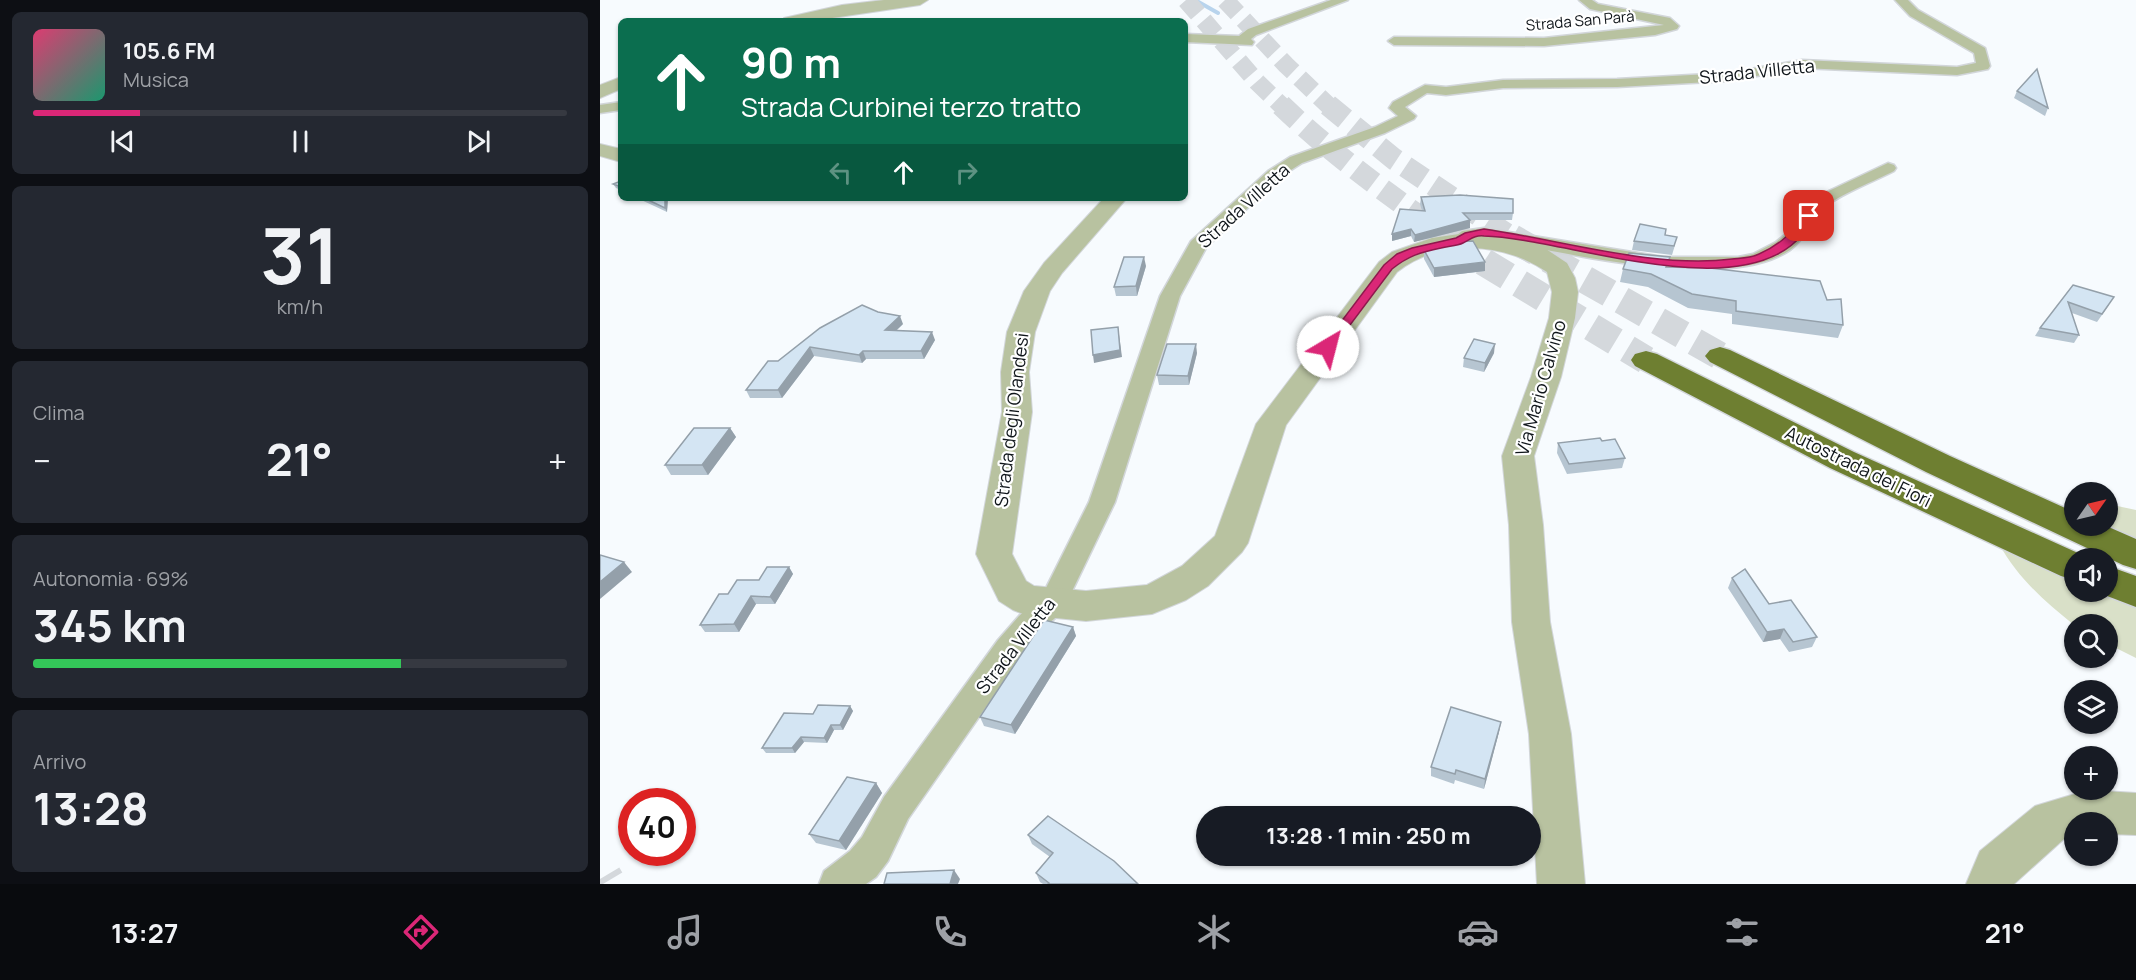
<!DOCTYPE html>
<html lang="it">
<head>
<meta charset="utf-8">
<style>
  :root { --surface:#171b24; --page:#242831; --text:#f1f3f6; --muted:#9ea1a6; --line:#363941; --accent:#db2777 }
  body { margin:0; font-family:Manrope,sans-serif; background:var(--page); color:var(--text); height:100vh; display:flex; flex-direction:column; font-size:22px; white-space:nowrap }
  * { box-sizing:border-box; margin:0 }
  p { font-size:20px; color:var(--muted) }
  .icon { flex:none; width:33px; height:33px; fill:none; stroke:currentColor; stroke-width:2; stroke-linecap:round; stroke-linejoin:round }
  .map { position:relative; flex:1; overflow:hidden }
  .details { display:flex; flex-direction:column; gap:12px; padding:12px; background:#0d0f14; width:600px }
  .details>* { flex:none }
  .hud { position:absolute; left:18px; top:18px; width:570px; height:183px; border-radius:9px; box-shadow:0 2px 4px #0004; background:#0b6e4f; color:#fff; overflow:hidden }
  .needle { width:39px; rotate:56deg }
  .controls { position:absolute; left:1464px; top:482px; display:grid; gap:12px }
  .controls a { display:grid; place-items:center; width:54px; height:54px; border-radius:50%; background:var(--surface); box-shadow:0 2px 4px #0004; font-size:30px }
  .speed { position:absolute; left:18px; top:788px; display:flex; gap:12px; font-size:30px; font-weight:700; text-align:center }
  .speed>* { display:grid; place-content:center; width:78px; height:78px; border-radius:50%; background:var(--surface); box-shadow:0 2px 4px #0004; line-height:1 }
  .speed .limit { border:9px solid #d22; background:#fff; color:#111 }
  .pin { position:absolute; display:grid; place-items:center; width:51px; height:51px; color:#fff; margin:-26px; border-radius:12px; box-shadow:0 3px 9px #0006 }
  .me { position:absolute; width:66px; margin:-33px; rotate:37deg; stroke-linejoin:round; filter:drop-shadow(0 0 4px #0008) }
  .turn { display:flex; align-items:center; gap:21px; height:126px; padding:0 24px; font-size:27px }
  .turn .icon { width:78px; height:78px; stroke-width:2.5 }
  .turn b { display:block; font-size:42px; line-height:51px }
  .lanes { display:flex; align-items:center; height:57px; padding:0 24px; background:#0003; justify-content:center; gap:30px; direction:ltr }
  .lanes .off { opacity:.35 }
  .big { font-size:45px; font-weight:700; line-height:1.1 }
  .details .tile { flex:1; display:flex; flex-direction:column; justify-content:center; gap:9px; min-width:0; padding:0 21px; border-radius:9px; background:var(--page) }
  .details .dial { align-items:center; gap:0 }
  .dial b { font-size:78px; line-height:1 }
  .song { display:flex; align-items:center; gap:18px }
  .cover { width:72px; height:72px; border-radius:9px; background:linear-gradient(135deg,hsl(340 70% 55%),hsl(160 70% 35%)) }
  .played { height:6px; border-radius:3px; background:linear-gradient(90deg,var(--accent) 20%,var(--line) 20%) }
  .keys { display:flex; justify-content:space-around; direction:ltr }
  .heat { display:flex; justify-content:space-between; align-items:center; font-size:33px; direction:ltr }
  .charge { height:9px; border-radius:4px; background:linear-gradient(90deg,#34c759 69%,var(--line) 0) }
  .trip { position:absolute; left:596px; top:806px; width:345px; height:60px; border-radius:30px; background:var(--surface); box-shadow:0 2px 4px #0004; font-weight:700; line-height:60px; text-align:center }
  .tabs { display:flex; height:96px; justify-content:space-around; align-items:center; background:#090b0e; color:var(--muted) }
  .tabs .icon { width:42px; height:42px }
  .tabs .active { color:var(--accent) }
  .tabs b { font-size:27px; color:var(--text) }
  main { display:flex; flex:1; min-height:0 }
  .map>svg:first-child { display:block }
</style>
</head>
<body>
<main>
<section class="details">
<div class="tile">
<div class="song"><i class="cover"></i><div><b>105.6 FM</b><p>Musica</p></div></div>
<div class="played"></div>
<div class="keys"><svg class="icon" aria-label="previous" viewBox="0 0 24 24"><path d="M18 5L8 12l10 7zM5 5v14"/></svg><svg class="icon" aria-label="pause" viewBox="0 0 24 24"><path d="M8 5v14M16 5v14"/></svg><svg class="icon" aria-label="next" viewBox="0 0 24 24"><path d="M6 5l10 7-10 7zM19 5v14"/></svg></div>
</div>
<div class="tile dial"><b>31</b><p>km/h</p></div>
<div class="tile"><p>Clima</p>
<div class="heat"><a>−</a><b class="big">21°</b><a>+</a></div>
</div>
<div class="tile"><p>Autonomia · 69%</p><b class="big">345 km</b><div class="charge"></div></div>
<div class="tile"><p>Arrivo</p><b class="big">13:28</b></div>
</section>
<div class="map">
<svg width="1536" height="884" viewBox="0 0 1536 884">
  <rect width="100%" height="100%" fill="#f7fbfe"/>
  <g fill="#d9e0c8">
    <polygon points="1508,504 1536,510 1536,542 1498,525 1508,525"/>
    <path d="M1399,544L1474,579V591H1501L1536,606V658L1508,644V624L1474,625C1444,601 1418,578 1399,544Z"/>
  </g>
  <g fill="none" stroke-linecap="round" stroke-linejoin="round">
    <polyline stroke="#b8d4ed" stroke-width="4" points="595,0 618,13"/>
    <polyline stroke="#d4d8dc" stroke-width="45" stroke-dasharray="45 22" stroke-linecap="butt" points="0,879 3,884"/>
    <g stroke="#d4d8dc" stroke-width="18" stroke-dasharray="18 9" stroke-linecap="butt">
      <polyline points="586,0 657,82 682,106"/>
      <polyline points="625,0 686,65 729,106"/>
    </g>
    <g stroke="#d4d8dc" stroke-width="22" stroke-dasharray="22 11" stroke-linecap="butt">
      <path d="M681,105C733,155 792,197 851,239"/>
      <polyline points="728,105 794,159 914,239"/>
    </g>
    <g stroke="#d4d8dc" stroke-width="28" stroke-dasharray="28 14" stroke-linecap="butt">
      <polyline points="849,238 884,262 1046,360"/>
      <polyline points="912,238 1120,356"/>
    </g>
    <defs>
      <g id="minor">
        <polygon points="731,0 748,0 656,35 651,39 654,42 652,45 585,42 585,34 639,36 648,29"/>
        <polygon points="979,0 992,0 998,4 1070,18 1079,26 1077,29 1055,35 944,46 794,45 788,41 794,37 944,38 1064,25 990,9"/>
        <polygon points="1295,0 1308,0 1318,10 1385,48 1390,66 1388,69 1357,75 1202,68 1128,81 1017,87 903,88 846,95 827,93 805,107 816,116 814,119 785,133 702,163 680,177 606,248 580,296 515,502 462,612 439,632 420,658 308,819 288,861 276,877 266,884 219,884 224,871 250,851 262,837 284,797 398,640 419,616 442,596 489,502 560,296 591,241 668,171 690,157 775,127 798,116 789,108 793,102 825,85 846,87 903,80 1017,79 1128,73 1202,60 1357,67 1376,63 1374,53 1310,16"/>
        <polygon points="21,102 21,110 0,113 0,105"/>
        <path d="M1288,163L1294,165L1296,168L1294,171C1277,180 1241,194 1228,205C1213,217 1207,238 1190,250C1126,294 959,251 884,238C873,240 864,248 853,245L850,241L862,231L884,228L1063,257H1138L1153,254L1176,242L1192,229L1216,197Z"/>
      </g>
      <g id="tertiary">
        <polygon points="284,0 328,0 320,5 212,21 182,21 184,18 242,5"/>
        <polygon points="21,77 21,89 0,98 0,85"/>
        <polygon points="0,144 21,149 21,162 0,156"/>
        <path d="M504,198H527L462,273L450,291L435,332L429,372L432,412L412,554L426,581L434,586L486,591L547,585L582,566L615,536L656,424L779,262L792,252L832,238L859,234L890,235L946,249L967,263L975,278L978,292L975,318L961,377L934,456L943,525L950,622L971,734L985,884H937L929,734L912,622L909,525L902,456L931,377L949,318L952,292L947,272C903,242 840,238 797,272L686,425L648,543L642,552L608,586L586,600L552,614L486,621L426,615L413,610L399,601L376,554L402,412L401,372L407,332L424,291L444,263Z"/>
        <polygon points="1488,790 1536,793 1536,835 1508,834 1508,822 1474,822 1474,836 1464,839 1414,884 1366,884 1380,851 1435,806"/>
      </g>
      <g id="motorway">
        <polygon points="1120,347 1130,350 1350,456 1474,512 1474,525 1504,525 1536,539 1536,569 1523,565 1326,472 1110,362 1105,356 1110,350"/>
        <polygon points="1046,351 1057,354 1254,452 1489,558 1474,558 1474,580 1461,576 1230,468 1035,366 1031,360 1035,354"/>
        <polygon points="1508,566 1536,576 1536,607 1494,591 1508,591"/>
      </g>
    </defs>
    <use href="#minor" stroke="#d2d6da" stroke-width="3"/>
    <use href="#tertiary" stroke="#d2d6da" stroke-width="2"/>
    <use href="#motorway" stroke="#d2d6da" stroke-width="3"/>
    <use href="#minor" fill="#b8c2a0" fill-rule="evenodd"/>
    <use href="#tertiary" fill="#b8c2a0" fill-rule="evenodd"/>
    <use href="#motorway" fill="#6e7f31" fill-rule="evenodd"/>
  </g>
  <g fill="#b6c5d1">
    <polygon points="1417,91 1448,108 1445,116 1414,98"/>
    <polygon points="21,181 21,190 16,188 13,184"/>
    <polygon points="821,197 913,213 912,220 870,220 870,228 814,242 811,236 792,241 822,211 820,204"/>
    <polygon points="37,198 68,198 67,212"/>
    <polygon points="1034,241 1075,245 1072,255 1032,250"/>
    <polygon points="824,250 885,262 885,271 834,277 824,259"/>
    <polygon points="1070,257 1067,267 1227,300 1243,325 1238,338 1132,324 1132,314 1088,308 1048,287 1020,282 1023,269"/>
    <polygon points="546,266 537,296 516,296 514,287"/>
    <polygon points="1473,285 1509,305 1497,322 1472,313 1479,335 1474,343 1435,336 1440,328"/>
    <polygon points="303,324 296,331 335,340 324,359 266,359 262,363 214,356 182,398 150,398 146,390 178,361 220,328"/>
    <polygon points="597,353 589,385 559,385 557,375"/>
    <polygon points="894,353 884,372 863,367 864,358"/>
    <polygon points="130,428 136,437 108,475 71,475 65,465"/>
    <polygon points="1002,441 1025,458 1022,468 967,474 957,453 958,443"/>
    <polygon points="189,567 193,574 175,604 156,604 139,632 105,632 100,625 128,594"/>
    <polygon points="1132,578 1217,637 1212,647 1189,652 1180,639 1163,642 1128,588"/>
    <polygon points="473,627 476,636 415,734 384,726 380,717"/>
    <polygon points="250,706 253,711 243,730 234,730 227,743 204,742 195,753 166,753 162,748 213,714"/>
    <polygon points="901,722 899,732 884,789 855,780 854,784 831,776 831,767"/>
    <polygon points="276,783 282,793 246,850 216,843 209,834"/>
    <polygon points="428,835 538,884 443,884 440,882 436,873 450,857 432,844"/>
  </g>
  <g fill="#94a0aa">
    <polygon points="65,198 68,198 67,212 65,208"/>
    <polygon points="870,220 870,228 814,242 815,235"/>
    <polygon points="811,229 811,236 792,241 792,234"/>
    <polygon points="544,257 546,266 537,296 536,286"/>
    <polygon points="885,262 885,271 834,277 834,268"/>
    <polygon points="300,316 303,324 288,338 285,330"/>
    <polygon points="518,327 522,357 494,363 493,355"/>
    <polygon points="332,332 335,340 324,359 321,351"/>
    <polygon points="596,344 597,353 589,385 588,376"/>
    <polygon points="895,344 894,353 884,372 885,363"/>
    <polygon points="210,347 214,356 182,398 178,390"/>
    <polygon points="263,351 266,359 262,363 259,355"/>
    <polygon points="130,428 136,437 108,475 102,465"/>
    <polygon points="24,562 32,572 0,599 0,582"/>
    <polygon points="189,567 193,574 175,604 170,597"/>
    <polygon points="151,596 156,604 139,632 134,624"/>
    <polygon points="473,627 476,636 415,734 411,725"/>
    <polygon points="1184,629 1180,639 1163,642 1167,632"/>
    <polygon points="250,706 253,711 243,730 240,725"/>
    <polygon points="901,722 899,732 884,789 885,779"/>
    <polygon points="231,725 234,730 227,743 224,738"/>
    <polygon points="201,737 204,742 195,753 192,748"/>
    <polygon points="276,783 282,793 246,850 239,841"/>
    <polygon points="354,870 360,879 358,884 350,884"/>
  </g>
  <g fill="#d4e5f3" stroke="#94a0aa" stroke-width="1.5">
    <polygon points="1437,69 1448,108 1417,91"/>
    <polygon points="21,181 21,187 13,184"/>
    <polygon points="860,195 913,199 913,213 863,213 870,220 815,235 811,229 792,234 800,209 825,211 821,197"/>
    <polygon points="44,198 65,198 65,208"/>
    <polygon points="1040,224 1066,229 1065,235 1077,237 1074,246 1034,241"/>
    <polygon points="873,241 885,262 834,268 824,250 853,242"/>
    <polygon points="1029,253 1070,257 1066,267 1110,268 1220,281 1227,300 1241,299 1243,325 1136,311 1136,301 1092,294 1051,274 1023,269"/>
    <polygon points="524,257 544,257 536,286 514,287"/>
    <polygon points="1473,285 1514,297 1502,314 1468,302 1479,335 1440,328"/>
    <polygon points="262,305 278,312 300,316 285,330 332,332 321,351 263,351 259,355 210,347 178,390 146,390 168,361 178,361 220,328"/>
    <polygon points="518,327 520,350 493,355 491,330"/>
    <polygon points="874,339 895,344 885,363 864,358"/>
    <polygon points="567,344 596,344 588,376 557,375"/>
    <polygon points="94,428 130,428 102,465 65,465"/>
    <polygon points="1000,438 1002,441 1015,439 1025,458 969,464 958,443"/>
    <polygon points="0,555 24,562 0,582"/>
    <polygon points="167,567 189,567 170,597 151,596 134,624 100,625 119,594 128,594 137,580 159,580"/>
    <polygon points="1145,569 1169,604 1191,600 1217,637 1193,642 1184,629 1167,632 1132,578"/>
    <polygon points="444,620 473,627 411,725 380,717"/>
    <polygon points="218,705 250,706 240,725 231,725 224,738 201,737 192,748 162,748 184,713 213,714"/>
    <polygon points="851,707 901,722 885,779 856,770 855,774 831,767"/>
    <polygon points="247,777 276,783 239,841 209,834"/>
    <polygon points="448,816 514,861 538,884 448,884 449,883 436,873 453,853 428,835"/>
    <polygon points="354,870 350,884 284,884 287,873"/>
  </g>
  <path fill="#db2777" stroke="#8e194d" stroke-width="1.5" d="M1206,213L1214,216C1211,222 1207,229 1202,235C1140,308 965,238 884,236C875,235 871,239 863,243C857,246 848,246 841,248C821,252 808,256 792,269L732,349H723L722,347L784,265L797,254L812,248L856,238L865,233L884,229C961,240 1055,269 1132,259C1140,258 1151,258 1159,254C1180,245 1193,232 1206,213Z"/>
  <g text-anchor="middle" stroke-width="4.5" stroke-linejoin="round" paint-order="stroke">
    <g font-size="15" fill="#0f151a" stroke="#fff">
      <text transform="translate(980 21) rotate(-5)" y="5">Strada San Parà</text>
    </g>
    <g font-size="18" fill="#0f151a" stroke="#fff">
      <text transform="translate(1157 72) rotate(-6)" y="6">Strada Villetta</text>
      <text transform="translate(644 206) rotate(-42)" y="6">Strada Villetta</text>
      <text transform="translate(941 388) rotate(-74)" y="6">Via Mario Calvino</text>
      <text transform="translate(412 420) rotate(-83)" y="6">Strada degli Olandesi</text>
      <text transform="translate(1258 467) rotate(26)" y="6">Autostrada dei Fiori</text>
      <text transform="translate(416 646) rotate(-52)" y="6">Strada Villetta</text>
    </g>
  </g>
</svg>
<div class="controls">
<a><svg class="needle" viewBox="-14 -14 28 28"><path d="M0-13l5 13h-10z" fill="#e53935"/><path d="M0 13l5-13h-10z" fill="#9ea1a6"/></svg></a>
<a><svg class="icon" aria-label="sound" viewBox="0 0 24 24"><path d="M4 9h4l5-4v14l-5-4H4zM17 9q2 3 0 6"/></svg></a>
<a><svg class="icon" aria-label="search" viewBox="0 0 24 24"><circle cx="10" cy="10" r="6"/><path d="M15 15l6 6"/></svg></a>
<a><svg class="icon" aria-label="layers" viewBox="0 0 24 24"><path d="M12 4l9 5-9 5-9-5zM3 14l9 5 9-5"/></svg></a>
<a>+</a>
<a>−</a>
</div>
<div class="speed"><div class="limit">40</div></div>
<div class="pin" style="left:1209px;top:216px;background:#d93025"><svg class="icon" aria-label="arrive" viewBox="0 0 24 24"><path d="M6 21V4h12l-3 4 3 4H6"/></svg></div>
<svg class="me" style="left:728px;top:347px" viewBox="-20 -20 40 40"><circle r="19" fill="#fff"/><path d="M0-13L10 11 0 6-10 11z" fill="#db2777"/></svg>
<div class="trip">13:28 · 1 min · 250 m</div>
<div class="hud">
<div class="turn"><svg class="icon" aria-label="ahead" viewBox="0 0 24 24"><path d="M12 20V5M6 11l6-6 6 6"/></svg><div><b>90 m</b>Strada Curbinei terzo tratto</div></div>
<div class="lanes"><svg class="icon off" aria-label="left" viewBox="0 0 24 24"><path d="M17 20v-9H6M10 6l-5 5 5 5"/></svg><svg class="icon" aria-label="ahead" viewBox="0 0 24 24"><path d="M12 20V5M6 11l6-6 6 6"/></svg><svg class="icon off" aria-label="right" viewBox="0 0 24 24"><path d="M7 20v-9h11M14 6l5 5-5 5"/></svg></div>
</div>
</div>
</main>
<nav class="tabs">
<b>13:27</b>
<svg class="icon active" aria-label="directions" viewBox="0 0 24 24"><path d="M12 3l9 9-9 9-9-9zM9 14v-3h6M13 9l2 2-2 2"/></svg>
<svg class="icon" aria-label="music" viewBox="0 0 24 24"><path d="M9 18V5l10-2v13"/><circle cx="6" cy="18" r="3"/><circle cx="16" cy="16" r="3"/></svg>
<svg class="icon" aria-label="phone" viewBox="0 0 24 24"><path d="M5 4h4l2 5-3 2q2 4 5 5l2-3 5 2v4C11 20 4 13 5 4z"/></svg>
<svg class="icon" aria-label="climate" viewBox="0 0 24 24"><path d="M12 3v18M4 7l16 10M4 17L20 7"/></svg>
<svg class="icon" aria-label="car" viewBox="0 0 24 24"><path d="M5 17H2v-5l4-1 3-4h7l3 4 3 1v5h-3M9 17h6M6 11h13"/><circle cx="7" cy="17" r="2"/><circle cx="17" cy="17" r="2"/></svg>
<svg class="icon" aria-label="filters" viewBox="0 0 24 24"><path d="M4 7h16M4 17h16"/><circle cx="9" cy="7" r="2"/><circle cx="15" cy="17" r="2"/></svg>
<b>21°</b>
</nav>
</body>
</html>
